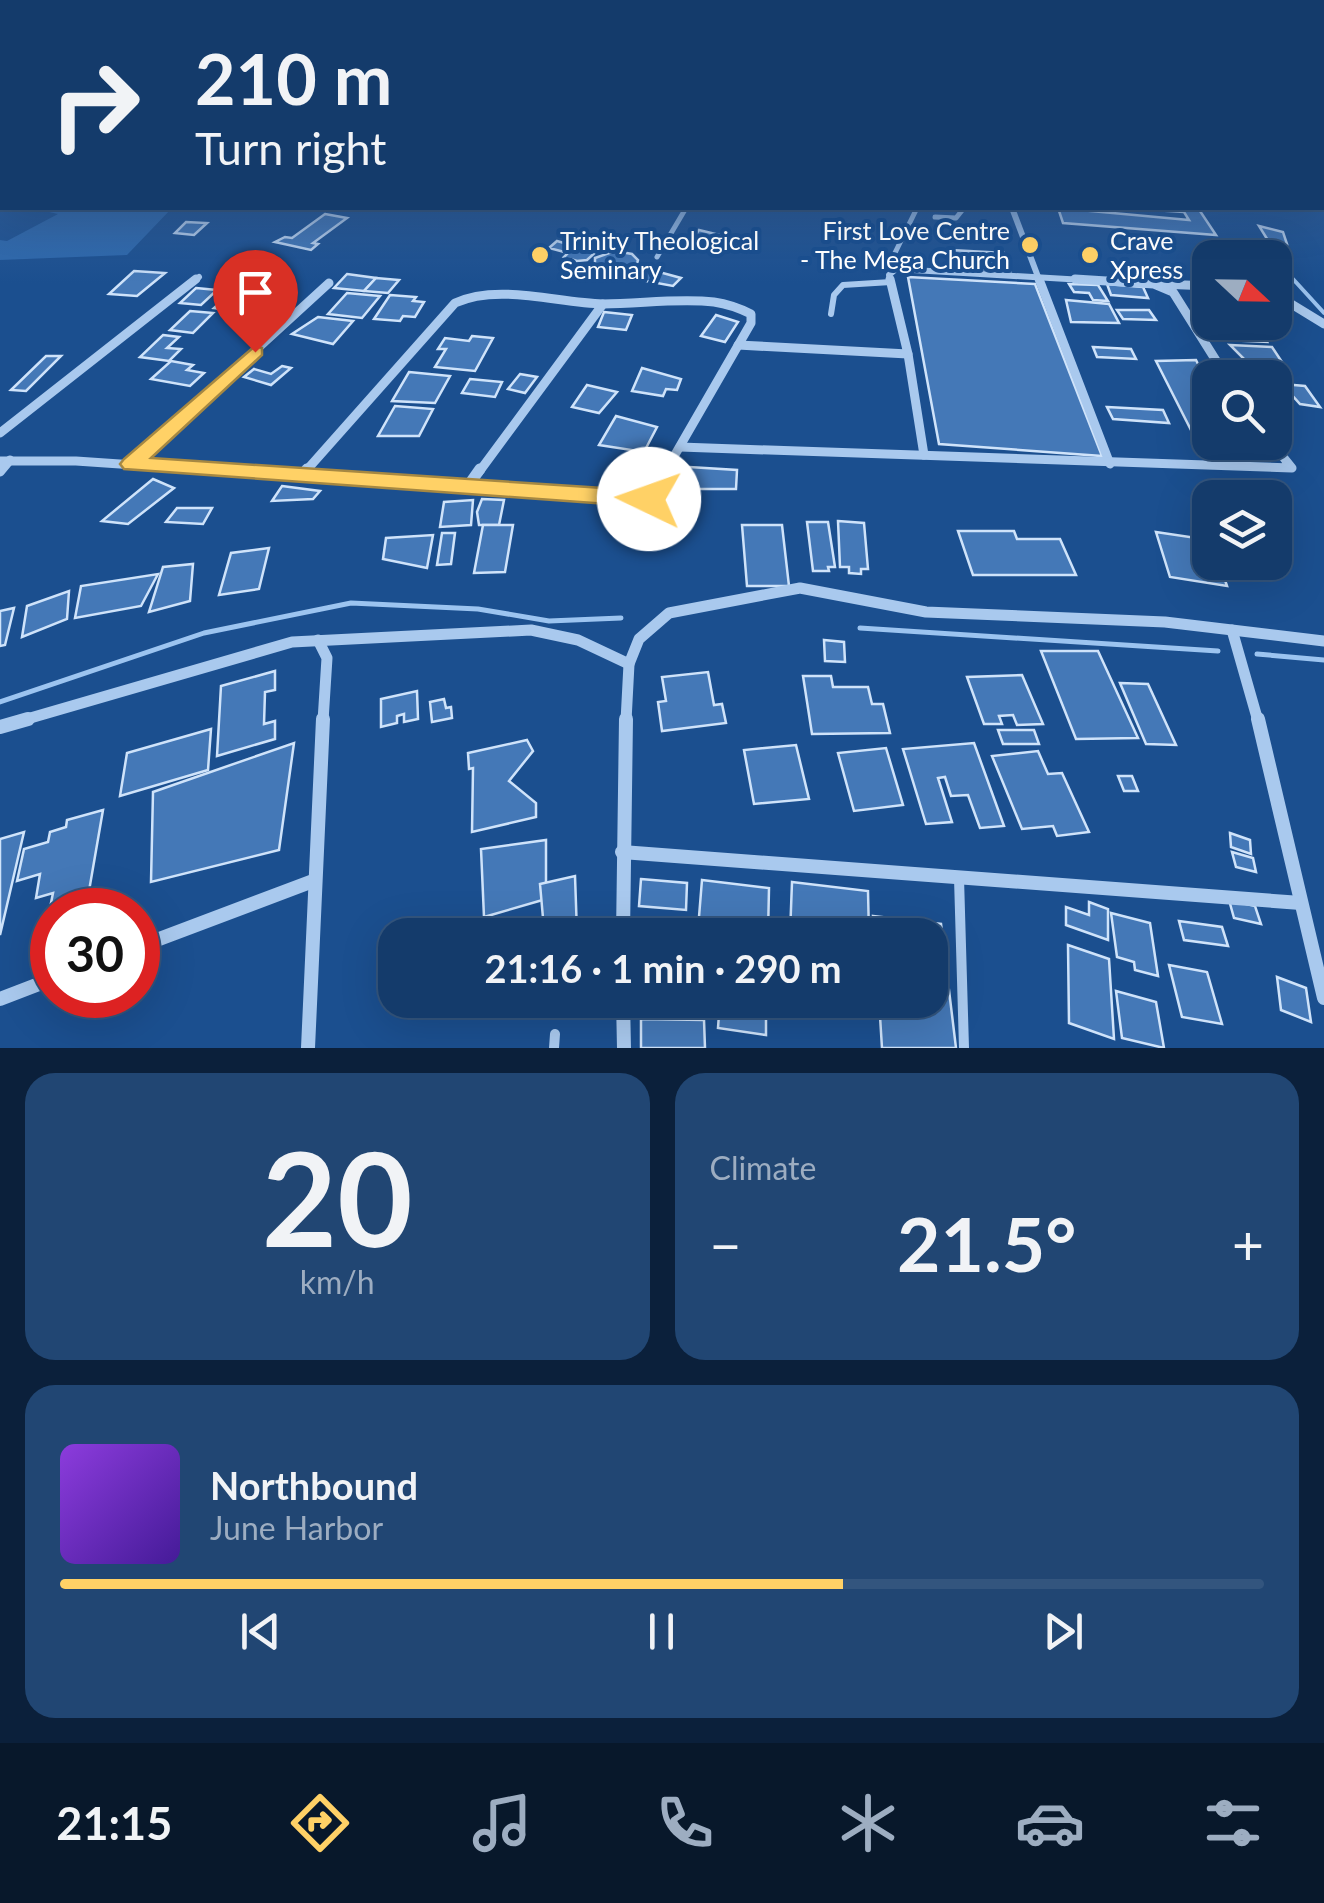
<!DOCTYPE html>
<html lang="en">
<head>
<meta charset="utf-8">
<style>
  :root { --surface:#143b6b; --page:#214673; --text:#f1f3f6; --muted:#9dadc1; --line:#33557e; --accent:#ffd166 }
  body { margin:0; font-family:Lato,sans-serif; background:var(--page); color:var(--text); height:100vh; display:flex; flex-direction:column; font-size:38px; white-space:nowrap }
  * { box-sizing:border-box; margin:0 }
  p { font-size:32px; color:var(--muted) }
  .icon { flex:none; width:55px; height:55px; fill:none; stroke:currentColor; stroke-width:2; stroke-linecap:round; stroke-linejoin:round }
  .map { position:relative; height:1048px; overflow:hidden }
  .sheet { display:flex; flex-direction:column; gap:25px; padding:25px; background:#0b203b; flex:1 }
  .sheet>* { flex:none }
  .banner { position:absolute; left:0px; top:0px; width:1325px; height:210px; box-shadow:0 10px 40px #0002,0 0 0 2px var(--line); background:#143b6b; color:var(--text); overflow:hidden }
  .needle { width:65px; rotate:112deg }
  .controls { position:absolute; left:1192px; top:240px; display:grid; gap:20px }
  .controls a { display:grid; place-items:center; width:100px; height:100px; border-radius:20px; background:var(--surface); box-shadow:0 10px 40px #0002,0 0 0 2px var(--line); font-size:50px }
  .speed { position:absolute; left:30px; top:888px; display:flex; gap:20px; font-size:50px; font-weight:700; text-align:center }
  .speed>* { display:grid; place-content:center; width:130px; height:130px; border-radius:50%; background:var(--surface); box-shadow:0 10px 40px #0002,0 0 0 2px var(--line); line-height:1 }
  .speed .limit { border:15px solid #d22; background:#fff; color:#111 }
  .pin { position:absolute; display:grid; place-items:center; width:85px; height:85px; color:#fff; margin:-102px -42px; border-radius:50% 50% 50% 0; rotate:-45deg; box-shadow:0 0 10px #0007 }
  .pin .icon { rotate:45deg }
  .me { position:absolute; width:110px; margin:-55px; rotate:273deg; stroke-linejoin:round; filter:drop-shadow(0 0 8px #0008) }
  .turn { display:flex; align-items:center; gap:35px; height:210px; padding:0 30px; font-size:45px }
  .turn .icon { width:130px; height:130px; stroke-width:2.5 }
  .turn b { display:block; font-size:70px; line-height:85px }
  .big { font-size:75px; font-weight:700; line-height:1.1 }
  .sheet .tile { flex:1; display:flex; flex-direction:column; justify-content:center; gap:15px; min-width:0; padding:0 35px; border-radius:30px; background:var(--page) }
  .sheet .dial { align-items:center; gap:0 }
  .dial b { font-size:130px; line-height:1 }
  .song { display:flex; align-items:center; gap:30px }
  .cover { width:120px; height:120px; border-radius:15px; background:linear-gradient(135deg,hsl(270 70% 55%),hsl(260 70% 35%)) }
  .played { height:10px; border-radius:5px; background:linear-gradient(90deg,var(--accent) 65%,var(--line) 65%) }
  .keys { display:flex; justify-content:space-around; direction:ltr }
  .heat { display:flex; justify-content:space-between; align-items:center; font-size:55px; direction:ltr }
  .sheet .tiles { flex:1; display:grid; gap:25px; grid-template-columns:1fr 1fr }
  .tile:last-child { grid-column:span 2 }
  .trip { position:absolute; left:378px; top:918px; width:570px; height:100px; border-radius:30px; background:var(--surface); box-shadow:0 10px 40px #0002,0 0 0 2px var(--line); font-weight:700; line-height:100px; text-align:center }
  .menu { display:flex; height:160px; justify-content:space-around; align-items:center; background:#08182b; color:var(--muted) }
  .menu .icon { width:70px; height:70px }
  .menu .on { color:var(--accent) }
  .menu b { font-size:45px; color:var(--text) }
  .map>svg:first-child { display:block }
</style>
</head>
<body>
<div class="map">
<svg width="1324" height="1048" viewBox="0 0 1324 1048">
  <rect width="100%" height="100%" fill="#1b4f8f"/>
  <polygon fill="#2e69ad" points="32,208 172,208 127,255 0,260 0,240 7,241 58,214"/>
  <g fill="none" stroke-linecap="round" stroke-linejoin="round">
    <polyline stroke="#9cc4f0" stroke-width="2.5" points="1280,265 1295,282"/>
    <polyline stroke="#9cc4f0" stroke-width="4" points="1293,279 1324,313"/>
    <g stroke="#9cc4f0" stroke-width="5">
      <polyline points="860,628 1218,651"/>
      <polyline points="1257,654 1324,660"/>
      <polyline points="0,702 204,633 351,603 478,609 549,621 621,618"/>
    </g>
  </g>
  <g fill="#4478b7" stroke="#cfe3fa" stroke-width="2.5">
    <polygon points="1058,208 1189,220 1184,212 1121,208 1198,208 1216,235 1063,223"/>
    <polygon points="325,214 347,218 313,243 318,244 311,250 275,242 285,237 292,238"/>
    <polygon points="186,222 207,223 194,235 175,233"/>
    <polygon points="1259,226 1283,232 1287,244 1269,242"/>
    <polygon points="699,230 720,235 711,251 687,246"/>
    <polygon points="557,241 578,247 581,244 599,249 587,260 577,261 564,257 568,253 549,248"/>
    <polygon points="951,250 1004,253 1010,271 955,267"/>
    <polygon points="615,251 632,254 638,260 636,267 616,275 595,268 595,258"/>
    <polygon points="649,266 661,269 659,272 681,278 673,286 635,279"/>
    <polygon points="257,268 273,270 231,310 214,308"/>
    <polygon points="134,271 165,273 137,296 109,294"/>
    <polygon points="347,274 376,278 364,291 334,288"/>
    <polygon points="908,277 1035,284 1102,456 939,444"/>
    <polygon points="376,278 399,280 388,293 364,291"/>
    <polygon points="1069,284 1098,285 1108,301 1093,300 1089,293 1074,292"/>
    <polygon points="1107,284 1143,287 1148,298 1111,295"/>
    <polygon points="196,288 217,290 201,305 180,303"/>
    <polygon points="347,293 380,296 362,318 328,314"/>
    <polygon points="390,295 416,297 413,301 424,302 415,317 403,316 400,321 374,319"/>
    <polygon points="1066,300 1109,304 1119,323 1071,322"/>
    <polygon points="1117,310 1149,310 1156,320 1123,319"/>
    <polygon points="190,311 213,313 193,333 170,330"/>
    <polygon points="604,312 632,315 626,330 598,327"/>
    <polygon points="716,315 738,322 725,342 701,336"/>
    <polygon points="318,317 353,321 333,344 292,334"/>
    <polygon points="1214,327 1260,329 1267,342 1225,340"/>
    <polygon points="163,335 179,337 167,348 181,349 169,361 140,357"/>
    <polygon points="472,336 493,338 475,371 435,367 446,349 438,349 445,338 469,341"/>
    <polygon points="1230,345 1272,347 1282,362 1244,359"/>
    <polygon points="1093,347 1131,349 1136,359 1097,357"/>
    <polygon points="46,356 61,356 26,391 11,390"/>
    <polygon points="1196,360 1210,388 1210,436 1194,436 1156,361"/>
    <polygon points="171,361 193,365 187,370 204,373 190,386 151,379"/>
    <polygon points="282,366 291,368 271,385 244,377 254,369 271,374"/>
    <polygon points="642,368 681,379 677,390 666,389 663,396 632,391"/>
    <polygon points="409,372 450,376 435,403 392,401"/>
    <polygon points="520,374 537,377 525,393 508,389"/>
    <polygon points="470,379 502,382 495,397 462,393"/>
    <polygon points="1282,384 1305,386 1320,407 1300,404"/>
    <polygon points="587,385 617,392 599,413 572,407"/>
    <polygon points="395,406 433,409 419,436 378,436"/>
    <polygon points="1107,407 1163,410 1169,423 1113,419"/>
    <polygon points="616,416 657,427 644,452 599,445"/>
    <polygon points="689,467 737,470 736,489 681,489"/>
    <polygon points="153,479 174,488 128,524 102,521"/>
    <polygon points="282,486 320,491 313,499 272,501"/>
    <polygon points="482,499 504,500 499,525 479,525 477,512"/>
    <polygon points="473,500 471,525 440,527 444,502"/>
    <polygon points="177,508 212,508 203,524 166,522"/>
    <polygon points="838,521 864,523 868,569 861,569 861,574 849,573 849,567 840,567"/>
    <polygon points="807,522 828,522 835,567 828,567 829,571 813,571"/>
    <polygon points="483,525 513,525 505,572 474,573"/>
    <polygon points="742,525 782,525 789,586 747,586"/>
    <polygon points="958,531 1014,531 1017,539 1060,539 1076,575 973,575"/>
    <polygon points="1156,532 1210,540 1210,562 1219,562 1227,586 1170,577"/>
    <polygon points="442,533 455,533 451,564 437,565"/>
    <polygon points="433,535 427,568 383,559 386,538"/>
    <polygon points="269,548 259,589 219,595 231,553"/>
    <polygon points="193,564 190,601 149,612 163,567"/>
    <polygon points="158,574 141,606 75,618 81,586"/>
    <polygon points="69,591 67,619 22,637 27,606"/>
    <polygon points="14,608 5,645 0,646 0,611"/>
    <polygon points="824,640 844,642 845,662 825,661"/>
    <polygon points="1041,651 1098,651 1138,738 1076,739"/>
    <polygon points="275,671 275,690 265,692 264,724 275,721 275,739 217,756 221,686"/>
    <polygon points="708,672 714,705 722,704 726,723 662,731 658,702 666,701 662,677"/>
    <polygon points="1022,675 1043,724 1017,725 1013,715 999,716 1002,724 984,724 967,677"/>
    <polygon points="803,676 831,676 833,687 868,687 872,704 883,704 890,733 812,734"/>
    <polygon points="1120,683 1148,684 1176,745 1146,744"/>
    <polygon points="417,691 418,719 404,722 404,714 397,716 397,723 381,727 381,699"/>
    <polygon points="444,699 446,708 451,707 452,718 432,722 430,702"/>
    <polygon points="211,729 208,770 120,796 127,753"/>
    <polygon points="998,730 1034,730 1039,744 1003,744"/>
    <polygon points="527,740 533,751 509,781 536,803 536,817 472,832 473,768 469,769 468,753"/>
    <polygon points="294,743 279,850 151,882 153,792"/>
    <polygon points="974,743 1004,826 980,828 968,795 951,796 945,777 938,778 952,822 926,824 903,749"/>
    <polygon points="796,745 809,799 754,804 744,750"/>
    <polygon points="886,748 903,805 854,811 838,753"/>
    <polygon points="1038,751 1048,774 1062,773 1089,832 1057,836 1053,826 1022,829 992,756"/>
    <polygon points="1118,776 1132,776 1138,791 1124,791"/>
    <polygon points="103,810 89,891 51,903 53,893 36,898 40,874 17,881 24,849 48,842 50,832 66,827 67,820"/>
    <polygon points="24,832 0,935 0,839"/>
    <polygon points="1230,833 1250,840 1251,854 1231,847"/>
    <polygon points="546,840 546,899 484,917 481,849"/>
    <polygon points="1232,852 1253,858 1256,872 1236,867"/>
    <polygon points="575,876 577,933 523,935 523,921 543,918 540,884"/>
    <polygon points="641,879 687,883 686,910 639,906"/>
    <polygon points="702,880 769,888 768,935 718,935 719,920 699,917"/>
    <polygon points="792,882 868,891 869,935 790,935"/>
    <polygon points="1229,900 1255,906 1261,924 1234,918"/>
    <polygon points="1089,902 1108,909 1108,940 1066,925 1066,907 1089,915"/>
    <polygon points="1111,913 1150,923 1158,976 1135,970 1134,962 1117,957"/>
    <polygon points="873,916 941,924 956,1048 882,1048 879,1000 930,1000 930,935 874,935"/>
    <polygon points="1179,921 1222,927 1228,946 1184,940"/>
    <polygon points="1068,945 1109,959 1114,1039 1069,1023"/>
    <polygon points="1169,965 1207,972 1222,1024 1182,1017"/>
    <polygon points="1277,977 1306,988 1311,1022 1281,1010"/>
    <polygon points="1116,991 1156,1002 1164,1048 1122,1038"/>
    <polygon points="720,1000 766,1000 766,1035 718,1028"/>
    <polygon points="808,1000 872,1000 872,1013"/>
    <polygon points="641,1019 704,1020 705,1048 641,1048"/>
  </g>
  <g fill="none" stroke-linecap="round" stroke-linejoin="round">
    <g stroke="#a9c9ee" stroke-width="5">
      <polyline points="935,217 956,218 964,208"/>
      <polyline points="657,257 686,208"/>
      <polyline points="896,269 892,259 917,208"/>
    </g>
    <polyline stroke="#a9c9ee" stroke-width="6" points="831,314 834,295 843,285 891,282"/>
    <g stroke="#a9c9ee" stroke-width="10">
      <polyline points="959,878 964,1048"/>
      <polyline points="554,1048 555,1034"/>
    </g>
    <g stroke="#a9c9ee" stroke-width="6">
      <polyline points="1012,208 1040,282"/>
      <polyline points="193,282 199,277"/>
      <polyline points="891,282 889,275 896,269 1118,282"/>
    </g>
    <g stroke="#a9c9ee" stroke-width="9">
      <polyline points="890,279 908,354 924,455"/>
      <polyline points="1039,279 1110,464"/>
      <polyline points="1075,279 1154,284 1173,292 1227,378"/>
      <polyline points="1160,284 1210,286"/>
      <polyline points="1275,294 1324,324"/>
      <polyline points="738,345 908,354"/>
      <polyline points="0,433 196,279"/>
      <polyline points="680,447 1292,468 1271,442"/>
      <polyline points="0,461 76,461 237,472"/>
      <polyline points="131,464 329,283"/>
      <polyline points="0,472 10,460"/>
      <path d="M305,472L455,303C498,283 557,303 603,304C640,304 677,298 714,302C728,304 739,308 751,314V323L665,472"/>
      <polyline points="479,472 603,304"/>
    </g>
    <g stroke="#a9c9ee" stroke-width="11">
      <polyline points="200,469 301,476"/>
      <polyline points="301,476 649,499 666,469"/>
      <polyline points="301,476 307,469"/>
      <polyline points="468,486 480,469"/>
      <polyline points="1232,630 1258,721"/>
      <polyline points="318,640 327,658 323,721"/>
      <polyline points="20,721 292,642 531,630 578,640 629,664"/>
      <polyline points="626,721 629,664 639,639 669,613 800,588 926,612 1165,622 1324,641"/>
    </g>
    <g stroke="#a9c9ee" stroke-width="14">
      <polyline points="1258,719 1324,998"/>
      <polyline points="0,727 28,719"/>
      <polyline points="622,852 1301,903"/>
      <polyline points="623,935 626,719"/>
      <polyline points="138,947 313,881"/>
      <polyline points="0,999 52,979"/>
      <polyline points="623,1000 624,1048"/>
      <polyline points="308,1048 323,719"/>
    </g>
    <rect fill="#d6e6fa" fill-rule="evenodd" x="1322" y="138" width="2" height="6"/>
  </g>
  <linearGradient id="sky" x2="0" y2="1"><stop stop-color="#0f2b4f"/><stop offset="0.48" stop-color="#39639b"/><stop offset="1" stop-color="#39639b" stop-opacity="0"/></linearGradient>
  <rect width="1324" height="283" fill="url(#sky)"/>
  <polygon fill="#ffd166" stroke="#a68842" stroke-width="2.5" points="255,346 262,348 262,355 151,458 649,491 660,499 649,507 124,469 120,464 124,459"/>
  <g fill="#ffd166" stroke="#1b4f8f" stroke-width="4">
    <circle cx="1030" cy="245" r="10"/>
    <circle cx="540" cy="255" r="10"/>
    <circle cx="1090" cy="255" r="10"/>
  </g>
  <g text-anchor="middle" stroke-width="8" stroke-linejoin="round" paint-order="stroke">
    <g font-size="25" fill="#fff" stroke="#1b4f8f" text-anchor="start">
      <text x="1010" y="240" text-anchor="end">First Love Centre<tspan x="1010" dy="29">- The Mega Church</tspan></text>
      <text x="560" y="250">Trinity Theological<tspan x="560" dy="29">Seminary</tspan></text>
      <text x="1110" y="250">Crave<tspan x="1110" dy="29">Xpress</tspan></text>
    </g>
  </g>
</svg>
<div class="controls">
<a><svg class="needle" viewBox="-14 -14 28 28"><path d="M0-13l5 13h-10z" fill="#e53935"/><path d="M0 13l5-13h-10z" fill="#9dadc1"/></svg></a>
<a><svg class="icon" aria-label="search" viewBox="0 0 24 24"><circle cx="10" cy="10" r="6"/><path d="M15 15l6 6"/></svg></a>
<a><svg class="icon" aria-label="layers" viewBox="0 0 24 24"><path d="M12 4l9 5-9 5-9-5zM3 14l9 5 9-5"/></svg></a>
</div>
<div class="speed"><div class="limit">30</div></div>
<div class="pin" style="left:255px;top:352px;background:#d93025"><svg class="icon" aria-label="arrive" viewBox="0 0 24 24"><path d="M6 21V4h12l-3 4 3 4H6"/></svg></div>
<svg class="me" style="left:649px;top:499px" viewBox="-20 -20 40 40"><circle r="19" fill="#fff"/><path d="M0-13L10 11 0 6-10 11z" fill="#ffd166"/></svg>
<div class="trip">21:16 · 1 min · 290 m</div>
<div class="banner">
<div class="turn"><svg class="icon" aria-label="right" viewBox="0 0 24 24"><path d="M7 20v-9h11M14 6l5 5-5 5"/></svg><div><b>210 m</b>Turn right</div></div>
</div>
</div>
<section class="sheet">
<div class="tiles">
<div class="tile dial"><b>20</b><p>km/h</p></div>
<div class="tile"><p>Climate</p>
<div class="heat"><a>−</a><b class="big">21.5°</b><a>+</a></div>
</div>
<div class="tile">
<div class="song"><i class="cover"></i><div><b>Northbound</b><p>June Harbor</p></div></div>
<div class="played"></div>
<div class="keys"><svg class="icon" aria-label="previous" viewBox="0 0 24 24"><path d="M18 5L8 12l10 7zM5 5v14"/></svg><svg class="icon" aria-label="pause" viewBox="0 0 24 24"><path d="M8 5v14M16 5v14"/></svg><svg class="icon" aria-label="next" viewBox="0 0 24 24"><path d="M6 5l10 7-10 7zM19 5v14"/></svg></div>
</div>
</div>
</section>
<nav class="menu">
<b>21:15</b>
<svg class="icon on" aria-label="directions" viewBox="0 0 24 24"><path d="M12 3l9 9-9 9-9-9zM9 14v-3h6M13 9l2 2-2 2"/></svg>
<svg class="icon" aria-label="music" viewBox="0 0 24 24"><path d="M9 18V5l10-2v13"/><circle cx="6" cy="18" r="3"/><circle cx="16" cy="16" r="3"/></svg>
<svg class="icon" aria-label="phone" viewBox="0 0 24 24"><path d="M5 4h4l2 5-3 2q2 4 5 5l2-3 5 2v4C11 20 4 13 5 4z"/></svg>
<svg class="icon" aria-label="climate" viewBox="0 0 24 24"><path d="M12 3v18M4 7l16 10M4 17L20 7"/></svg>
<svg class="icon" aria-label="car" viewBox="0 0 24 24"><path d="M5 17H2v-5l4-1 3-4h7l3 4 3 1v5h-3M9 17h6M6 11h13"/><circle cx="7" cy="17" r="2"/><circle cx="17" cy="17" r="2"/></svg>
<svg class="icon" aria-label="filters" viewBox="0 0 24 24"><path d="M4 7h16M4 17h16"/><circle cx="9" cy="7" r="2"/><circle cx="15" cy="17" r="2"/></svg>
</nav>
</body>
</html>
